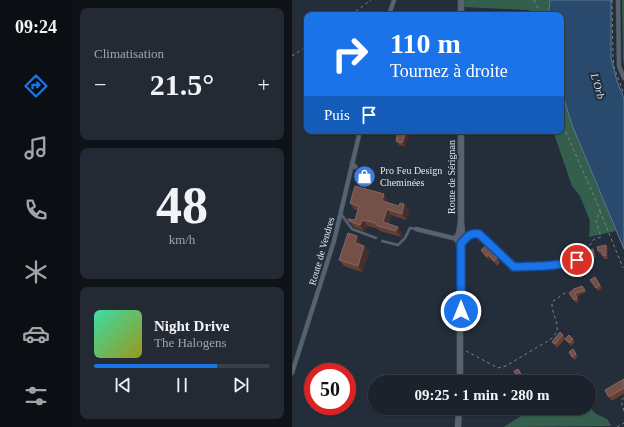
<!DOCTYPE html>
<html lang="fr">
<head>
<meta charset="utf-8">
<style>
  :root { --surface:#1b222c; --page:#242a34; --text:#f1f3f6; --muted:#a0a4a9; --line:#393f48; --accent:#1a73e8 }
  body { margin:0; font-family:"Times New Roman",serif; background:var(--page); color:var(--text); height:100vh; display:flex; flex-direction:column; font-size:15px; white-space:nowrap }
  * { box-sizing:border-box; margin:0 }
  p { font-size:13px; color:var(--muted) }
  .icon { flex:none; width:22px; height:22px; fill:none; stroke:currentColor; stroke-width:2; stroke-linecap:round; stroke-linejoin:round }
  .map { position:relative; flex:1; overflow:hidden }
  .drawer { display:flex; flex-direction:column; gap:8px; padding:8px; background:#0f1318; width:220px }
  .drawer>* { flex:none }
  .top-card { position:absolute; left:12px; top:12px; width:260px; height:122px; border-radius:8px; box-shadow:0 1px 3px #0004,0 0 0 1px var(--line); background:#1a73e8; color:#fff; overflow:hidden }
  .speed { position:absolute; left:12px; top:363px; display:flex; gap:8px; font-size:20px; font-weight:700; text-align:center }
  .speed>* { display:grid; place-content:center; width:52px; height:52px; border-radius:50%; background:var(--surface); box-shadow:0 1px 3px #0004,0 0 0 1px var(--line); line-height:1 }
  .speed .limit { border:6px solid #d22; background:#fff; color:#111 }
  .pin { position:absolute; display:grid; place-items:center; width:34px; height:34px; color:#fff; margin:-17px; border:2px solid #fff; border-radius:50%; box-shadow:0 1px 4px #0007 }
  .me { position:absolute; width:44px; margin:-22px; rotate:0deg; stroke-linejoin:round; filter:drop-shadow(0 0 3px #0008) }
  .turn { display:flex; align-items:center; gap:14px; height:84px; padding:0 20px; font-size:18px }
  .turn .icon { width:52px; height:52px; stroke-width:2.5 }
  .turn b { display:block; font-size:28px; line-height:34px }
  .then { display:flex; align-items:center; height:38px; padding:0 20px; background:#0003; gap:8px; font-size:15px }
  .big { font-size:30px; font-weight:800; line-height:1.1 }
  .drawer .widget { flex:1; display:flex; flex-direction:column; justify-content:center; gap:6px; min-width:0; padding:0 14px; border-radius:8px; background:var(--page) }
  .drawer .dial { align-items:center; gap:0 }
  .dial b { font-size:52px; line-height:1 }
  .song { display:flex; align-items:center; gap:12px }
  .cover { width:48px; height:48px; border-radius:6px; background:linear-gradient(135deg,hsl(160 70% 55%),hsl(60 70% 35%)) }
  .played { height:4px; border-radius:2px; background:linear-gradient(90deg,var(--accent) 70%,var(--line) 70%) }
  .keys { display:flex; justify-content:space-around; direction:ltr }
  .heat { display:flex; justify-content:space-between; align-items:center; font-size:22px; direction:ltr }
  .trip { position:absolute; left:76px; top:375px; width:228px; height:40px; border-radius:20px; background:var(--surface); box-shadow:0 1px 3px #0004,0 0 0 1px var(--line); font-weight:800; line-height:40px; text-align:center }
  main { display:flex; flex:1; min-height:0 }
  .tab-bar { display:flex; flex-direction:column; width:72px; justify-content:space-around; align-items:center; background:#0b0e12; color:var(--muted) }
  .tab-bar .icon { width:28px; height:28px }
  .tab-bar .selected { color:var(--accent) }
  .tab-bar b { font-size:18px; color:var(--text) }
  .map>svg:first-child { display:block }
</style>
</head>
<body>
<main>
<nav class="tab-bar">
<b>09:24</b>
<svg class="icon selected" aria-label="directions" viewBox="0 0 24 24"><path d="M12 3l9 9-9 9-9-9zM9 14v-3h6M13 9l2 2-2 2"/></svg>
<svg class="icon" aria-label="music" viewBox="0 0 24 24"><path d="M9 18V5l10-2v13"/><circle cx="6" cy="18" r="3"/><circle cx="16" cy="16" r="3"/></svg>
<svg class="icon" aria-label="phone" viewBox="0 0 24 24"><path d="M5 4h4l2 5-3 2q2 4 5 5l2-3 5 2v4C11 20 4 13 5 4z"/></svg>
<svg class="icon" aria-label="climate" viewBox="0 0 24 24"><path d="M12 3v18M4 7l16 10M4 17L20 7"/></svg>
<svg class="icon" aria-label="car" viewBox="0 0 24 24"><path d="M5 17H2v-5l4-1 3-4h7l3 4 3 1v5h-3M9 17h6M6 11h13"/><circle cx="7" cy="17" r="2"/><circle cx="17" cy="17" r="2"/></svg>
<svg class="icon" aria-label="filters" viewBox="0 0 24 24"><path d="M4 7h16M4 17h16"/><circle cx="9" cy="7" r="2"/><circle cx="15" cy="17" r="2"/></svg>
</nav>
<section class="drawer">
<div class="widget"><p>Climatisation</p>
<div class="heat"><a>−</a><b class="big">21.5°</b><a>+</a></div>
</div>
<div class="widget dial"><b>48</b><p>km/h</p></div>
<div class="widget">
<div class="song"><i class="cover"></i><div><b>Night Drive</b><p>The Halogens</p></div></div>
<div class="played"></div>
<div class="keys"><svg class="icon" aria-label="previous" viewBox="0 0 24 24"><path d="M18 5L8 12l10 7zM5 5v14"/></svg><svg class="icon" aria-label="pause" viewBox="0 0 24 24"><path d="M8 5v14M16 5v14"/></svg><svg class="icon" aria-label="next" viewBox="0 0 24 24"><path d="M6 5l10 7-10 7zM19 5v14"/></svg></div>
</div>
</section>
<div class="map">
<svg width="332" height="427" viewBox="0 0 332 427">
  <rect width="100%" height="100%" fill="#242d3a"/>
  <g fill="#345f4c">
    <polygon points="171,0 258,0 257,11 259,15 237,15 237,10 171,7"/>
    <polygon points="330,0 332,0 332,65 331,60"/>
    <polygon points="269,76 272,99 280,125 324,231 297,237 298,221 288,196 280,186 261,131 269,131"/>
    <path d="M297,391L302,399L299,408C303,416 310,415 316,420C317,422 318,424 319,426L212,427L241,408H297Z"/>
  </g>
  <polygon fill="#294a6c" stroke="#607993" points="258,0 319,0 319,58 325,81 332,98 332,249 280,125 272,99 269,76 269,15 259,15 257,11"/>
  <g fill="none" stroke-linecap="round" stroke-linejoin="round">
    <defs>
      <g id="service">
        <polyline points="49,214 60,229 84,238"/>
        <polyline points="90,241 106,245 113,238 118,228 124,229"/>
      </g>
      <g id="minor">
        <polyline points="326,0 327,66 332,78"/>
        <polyline points="97,15 102,0"/>
        <polyline points="60,163 69,174"/>
        <polyline points="124,229 165,239"/>
        <polyline points="172,235 187,234 222,267 277,262 285,260 293,251"/>
        <polyline points="0,373 42,241 68,131"/>
      </g>
      <g id="secondary">
        <polyline points="169,15 169,0"/>
        <polyline points="169,131 169,222 170,234 173,238 169,244 169,249"/>
        <polyline points="168,382 168,259 167,242 164,238 167,234 169,222"/>
        <polyline points="166,427 167,408"/>
      </g>
    </defs>
    <use href="#service" stroke="#444b57" stroke-width="3"/>
    <use href="#minor" stroke="#444b57" stroke-width="5"/>
    <use href="#secondary" stroke="#444b57" stroke-width="7"/>
    <g stroke="#7c838e" stroke-width="1" stroke-dasharray="3 3" stroke-linecap="butt">
      <polyline points="242,0 249,15"/>
      <polyline points="320,0 321,58 322,67 332,94"/>
      <polyline points="59,15 79,0"/>
      <polyline points="0,56 15,46"/>
      <polyline points="269,121 308,210 304,221 309,237 302,239 296,248"/>
      <polyline points="308,211 331,268"/>
      <path d="M174,351L206,368L214,366L259,339L265,332C267,322 259,312 260,302L276,291"/>
      <polyline points="332,398 329,400 332,411"/>
      <polyline points="325,427 332,423"/>
    </g>
    <use href="#service" stroke="#576270" stroke-width="2"/>
    <use href="#minor" stroke="#576270" stroke-width="4"/>
    <use href="#secondary" stroke="#576270" stroke-width="6"/>
  </g>
  <g fill="#673e34">
    <polygon points="106,131 113,147 107,145 104,141"/>
    <polygon points="92,194 96,201 96,203 107,206 112,204 117,210 114,220 99,215 97,224 106,227 110,233 109,237 88,231 86,229 76,226 72,231 62,227 56,219 63,220 66,210 62,209 58,203"/>
    <polygon points="69,243 69,245 72,246 77,252 70,272 52,266 47,260"/>
    <polygon points="314,245 316,248 316,259 312,259 310,255 310,254 308,254 306,251"/>
    <polygon points="189,250 205,258 208,262 205,266 198,258 198,261 192,255"/>
    <polygon points="303,252 304,257 295,259 291,253"/>
    <polygon points="303,277 310,288 306,291 298,280"/>
    <polygon points="290,286 294,292 285,296 287,301 284,303 277,293"/>
    <polygon points="271,335 274,339 281,339 283,342 279,346 273,339 265,348 260,342"/>
    <polygon points="281,349 286,357 282,360 277,352"/>
    <polygon points="228,372 231,377 227,379 225,376"/>
    <polygon points="332,379 332,394 321,400 319,400 316,396"/>
  </g>
  <g fill="#472f2e">
    <polygon points="114,131 118,131 113,147 110,143"/>
    <polygon points="92,194 96,201 95,207 90,201"/>
    <polygon points="112,204 117,210 114,220 110,214"/>
    <polygon points="95,209 99,215 95,228 91,222"/>
    <polygon points="71,220 76,226 72,231 68,225"/>
    <polygon points="106,227 110,233 109,237 104,231"/>
    <polygon points="65,236 69,243 67,249 63,243"/>
    <polygon points="314,245 316,248 316,259 314,256"/>
    <polygon points="72,246 77,252 70,272 66,266"/>
    <polygon points="301,249 303,252 304,257 302,254"/>
    <polygon points="195,254 198,258 198,261 195,257"/>
  </g>
  <g fill="#745048" stroke="#856762">
    <polygon points="106,131 114,131 110,143 104,141"/>
    <polygon points="63,186 92,194 90,201 107,206 108,203 112,204 110,214 95,209 91,222 106,227 104,231 84,225 84,223 71,220 68,225 57,221 56,219 63,220 67,206 58,203"/>
    <polygon points="56,233 65,236 63,243 72,246 66,266 47,260"/>
    <polygon points="314,245 314,256 310,255 310,250 306,251 305,247"/>
    <polygon points="194,246 205,258 202,261 195,254 195,257 189,250"/>
    <polygon points="301,249 302,254 293,256 291,253 293,251"/>
    <polygon points="303,277 308,285 304,288 298,280"/>
    <polygon points="290,286 293,290 283,293 285,298 282,300 277,293 282,289"/>
    <polygon points="268,332 271,335 263,344 260,342"/>
    <polygon points="277,335 281,339 277,343 273,339"/>
    <polygon points="281,349 284,354 280,357 277,352"/>
    <polygon points="226,369 229,374 225,376 222,371"/>
    <polygon points="332,379 332,388 318,396 316,396 313,390"/>
  </g>
  <g fill="none" stroke-linecap="round" stroke-linejoin="round">
    <defs>
      <path id="route" d="M169,311V244C174,238 178,232 187,234L222,267C242,266 265,267 285,260"/>
    </defs>
    <use href="#route" stroke="#114b97" stroke-width="10"/>
    <use href="#route" stroke="#1a73e8" stroke-width="7"/>
  </g>
  <defs>
    <symbol id="shop-disc" viewBox="-11 -11 22 22"><circle r="9.5" fill="#3f7fe0" stroke="#242d3a"/><path d="M-5-2.5h2.3a2.7 3.5 0 0 1 5.4 0H5L5.5 6h-11ZM-1.5-2.5h3a1.5 2.3 0 0 0-3 0Z" fill="#fff"/></symbol>
  </defs>
  <g fill-rule="evenodd">
    <use href="#shop-disc" x="60" y="164" width="25" height="25"/>
  </g>
  <g text-anchor="middle" stroke-width="4" stroke-linejoin="round" paint-order="stroke">
    <g font-size="10" fill="#e0e6ef" stroke="#242d3a" text-anchor="start">
      <text x="88" y="174">Pro Feu Design<tspan x="88" dy="12">Cheminées</tspan></text>
    </g>
    <g font-size="10" fill="#e0e6ef" stroke="#242d3a">
      <text transform="translate(159 177) rotate(-90)" y="4">Route de Sérignan</text>
      <text transform="translate(29 251) rotate(-74)" y="4">Route de Vendres</text>
    </g>
    <g font-size="11" font-style="italic" fill="#c8def5" stroke="#242d3a">
      <text transform="translate(306 86) rotate(74)" y="4">L'Orb</text>
    </g>
  </g>
</svg>
<div class="speed"><div class="limit">50</div></div>
<div class="pin" style="left:285px;top:260px;background:#d93025"><svg class="icon" aria-label="arrive" viewBox="0 0 24 24"><path d="M6 21V4h12l-3 4 3 4H6"/></svg></div>
<svg class="me" style="left:169px;top:311px" viewBox="-20 -20 40 40"><circle r="17" fill="#1a73e8" stroke="#fff" stroke-width="3"/><path d="M0-11L8 9 0 5-8 9z" fill="#fff"/></svg>
<div class="trip">09:25 · 1 min · 280 m</div>
<div class="top-card">
<div class="turn"><svg class="icon" aria-label="right" viewBox="0 0 24 24"><path d="M7 20v-9h11M14 6l5 5-5 5"/></svg><div><b>110 m</b>Tournez à droite</div></div>
<div class="then">Puis<svg class="icon" aria-label="arrive" viewBox="0 0 24 24"><path d="M6 21V4h12l-3 4 3 4H6"/></svg></div>
</div>
</div>
</main>
</body>
</html>
